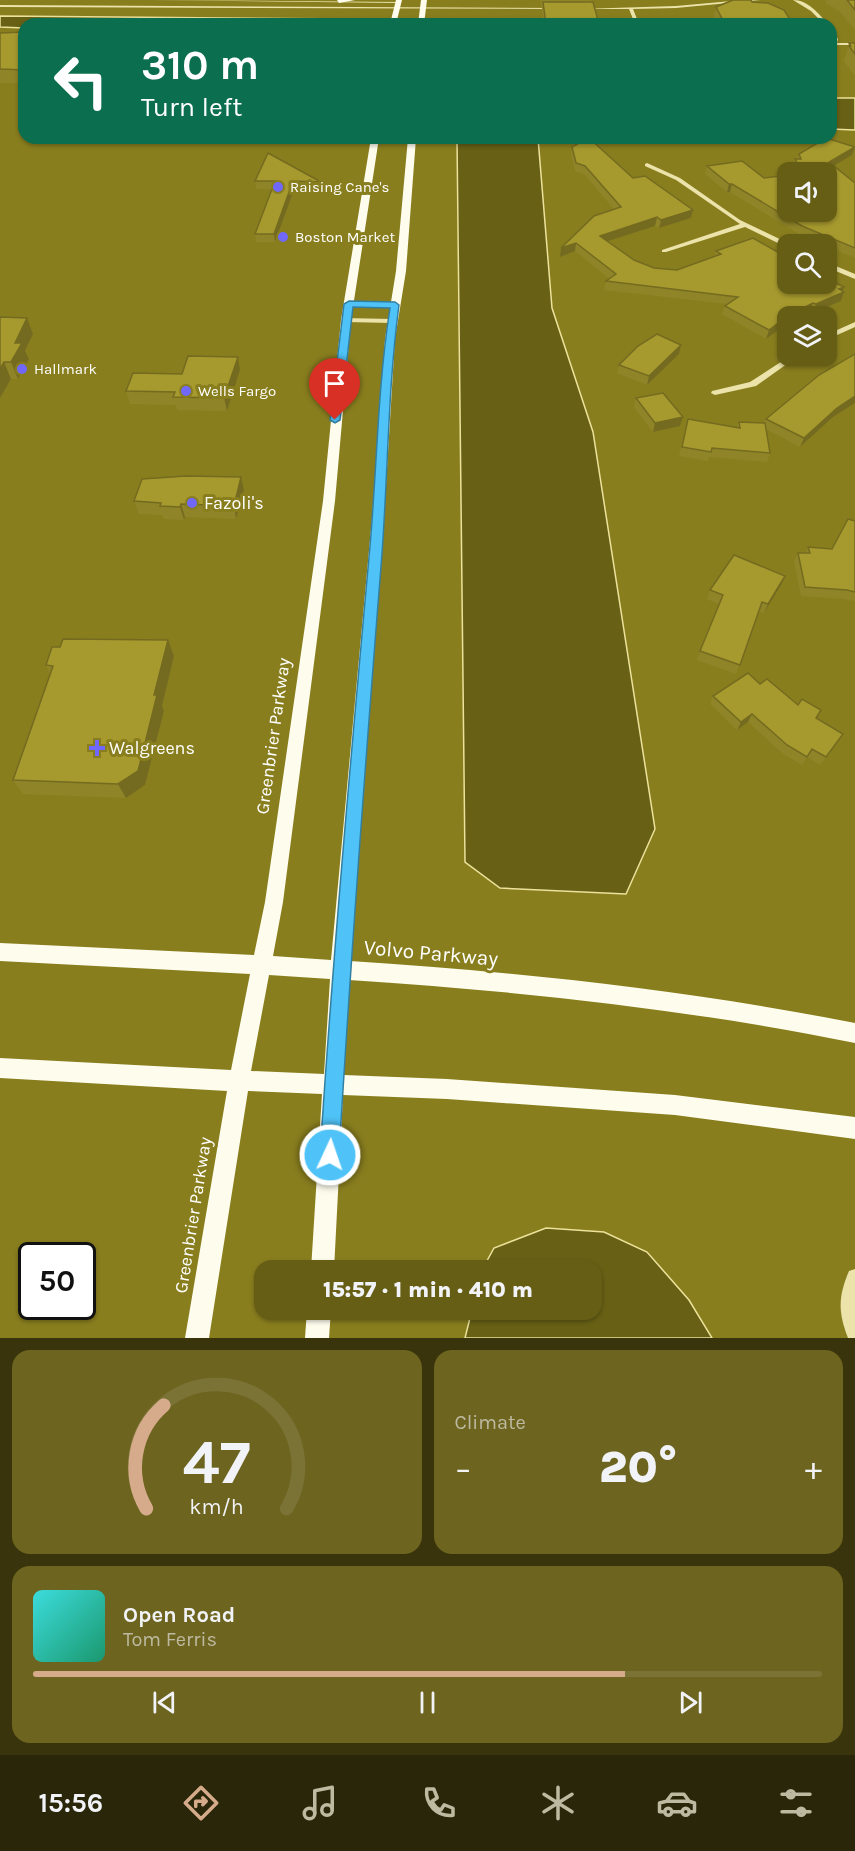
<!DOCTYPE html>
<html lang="en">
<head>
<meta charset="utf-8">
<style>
  :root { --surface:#675e16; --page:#6d641f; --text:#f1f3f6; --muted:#bdbaa1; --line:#7a7335; --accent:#d6ab8b }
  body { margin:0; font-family:Karla,sans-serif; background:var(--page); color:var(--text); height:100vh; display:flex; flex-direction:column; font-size:22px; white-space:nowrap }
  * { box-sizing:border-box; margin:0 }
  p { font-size:20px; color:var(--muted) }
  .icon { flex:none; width:33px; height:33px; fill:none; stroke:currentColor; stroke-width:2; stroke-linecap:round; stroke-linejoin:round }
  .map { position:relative; height:1338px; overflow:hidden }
  .sheet { display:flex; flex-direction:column; gap:12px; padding:12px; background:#39340c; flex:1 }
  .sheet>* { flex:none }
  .hud { position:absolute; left:18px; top:18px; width:819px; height:126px; border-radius:18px; box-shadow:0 2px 4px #0004; background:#0b6e4f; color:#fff; overflow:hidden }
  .fabs { position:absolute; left:777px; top:162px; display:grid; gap:12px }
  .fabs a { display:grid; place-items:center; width:60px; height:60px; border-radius:12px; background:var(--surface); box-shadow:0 2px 4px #0004; font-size:30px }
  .speed { position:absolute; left:18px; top:1242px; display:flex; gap:12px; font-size:30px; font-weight:700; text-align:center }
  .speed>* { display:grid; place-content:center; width:78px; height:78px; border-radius:50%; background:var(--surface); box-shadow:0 2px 4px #0004; line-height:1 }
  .speed .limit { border:3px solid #111; border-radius:9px; background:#fff; color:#111 }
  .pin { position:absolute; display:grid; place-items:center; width:51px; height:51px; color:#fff; margin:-62px -26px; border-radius:50% 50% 50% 0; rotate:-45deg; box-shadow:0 0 6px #0007 }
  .pin .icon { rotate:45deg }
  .me { position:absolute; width:66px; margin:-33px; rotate:3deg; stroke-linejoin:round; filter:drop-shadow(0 0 4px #0008) }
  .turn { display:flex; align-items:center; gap:21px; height:126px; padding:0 24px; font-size:27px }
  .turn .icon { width:78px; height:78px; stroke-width:2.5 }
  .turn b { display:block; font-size:42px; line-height:51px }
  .big { font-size:45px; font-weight:800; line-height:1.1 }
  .sheet .card { flex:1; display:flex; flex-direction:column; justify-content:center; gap:9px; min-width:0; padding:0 21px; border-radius:18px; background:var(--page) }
  .sheet .dial { align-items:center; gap:0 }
  .dial svg { height:156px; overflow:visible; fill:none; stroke:var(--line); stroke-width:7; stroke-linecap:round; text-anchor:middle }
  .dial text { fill:var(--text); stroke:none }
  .song { display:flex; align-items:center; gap:18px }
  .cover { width:72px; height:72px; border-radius:9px; background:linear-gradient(135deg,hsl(180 70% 55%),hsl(160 70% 35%)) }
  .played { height:6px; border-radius:3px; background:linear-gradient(90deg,var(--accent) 75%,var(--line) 75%) }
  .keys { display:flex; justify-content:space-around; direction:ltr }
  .heat { display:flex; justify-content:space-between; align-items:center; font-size:33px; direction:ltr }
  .sheet .tiles { flex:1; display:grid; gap:12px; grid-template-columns:1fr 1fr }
  .card:last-child { grid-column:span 2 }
  .trip { position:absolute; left:254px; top:1260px; width:348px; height:60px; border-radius:18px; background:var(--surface); box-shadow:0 2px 4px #0004; font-weight:800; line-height:60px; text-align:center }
  .tab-bar { display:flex; height:96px; justify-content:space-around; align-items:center; background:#292609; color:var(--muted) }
  .tab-bar .icon { width:42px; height:42px }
  .tab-bar .on { color:var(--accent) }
  .tab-bar b { font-size:27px; color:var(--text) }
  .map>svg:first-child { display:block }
</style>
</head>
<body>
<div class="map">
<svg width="855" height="1338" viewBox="0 0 855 1338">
  <rect width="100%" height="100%" fill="#897e1e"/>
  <g fill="#676015" stroke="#ede29c" stroke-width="1.5">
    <polygon points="0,16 357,19 373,24 24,24 24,28 0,27"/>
    <polygon points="831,98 855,98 855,130 831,129"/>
    <polygon points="457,138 538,138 552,308 593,432 655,829 626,894 500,888 465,862"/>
    <polygon points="546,1228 604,1232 647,1252 689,1300 712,1338 465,1338 472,1310 591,1310 591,1270 482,1270 494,1248"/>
  </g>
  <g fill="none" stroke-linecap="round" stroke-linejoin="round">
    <g fill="#ebe3a9" fill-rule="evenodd">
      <polygon points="149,0 401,2 399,3"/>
      <polygon points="743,0 760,0 676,8 633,9 639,24 635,24 629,9 580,9 676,6"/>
      <path d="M793,0C808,0 819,14 828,24H824L811,11Z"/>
      <polygon points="0,5 554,8 556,9 0,7"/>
      <polygon points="831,30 838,39 837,43 855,43 855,45 835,45 831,50 831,44 834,39 831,35"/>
      <polygon points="647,163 680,178 740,220 790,244 788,244 788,248 786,247 745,227 666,252 662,252 662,250 740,224 676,180 645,166 645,164"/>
      <polygon points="826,262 855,274 855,279 826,267"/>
      <polygon points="346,302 395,303 399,305 395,307 349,306 346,306"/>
      <polygon points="343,318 392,319 396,321 392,323 346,322 342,320"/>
      <polygon points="855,322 855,327 826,340 826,335"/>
      <polygon points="790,356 798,356 756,386 715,395 711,393 712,391 750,382"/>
      <path d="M855,1269V1338H848C838,1312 838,1297 849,1271Z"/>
    </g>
    <g fill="#fefded" fill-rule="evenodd">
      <polygon points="337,0 355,0 339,3"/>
      <polygon points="396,0 402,0 396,24 390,24"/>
      <polygon points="421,0 427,0 424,24 418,24"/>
      <path d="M371,138H379L351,320L335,501L283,902L273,956L331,960L372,518L385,339L396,271L408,138H416L406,271L395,339L384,518L350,961C520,972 688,990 855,1023V1043C688,1009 519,991 349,980L344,1075L447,1079L675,1095L855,1117V1139L675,1115L447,1099L343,1095L334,1270H311L322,1094L248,1091L209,1338H185L227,1091L0,1078V1058L231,1070L250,974L0,961V943L254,955L265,902L323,501L341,320ZM269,975L330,979L324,1074L251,1071Z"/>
      <polygon points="307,1310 331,1310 329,1338 305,1338"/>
    </g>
  </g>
  <g fill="#8f8428">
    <polygon points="540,0 591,0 591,2 599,24 544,24 542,12 542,6 541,6"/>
    <polygon points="826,0 855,0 855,30 841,13 841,12 826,3"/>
    <polygon points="752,2 793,24 716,24 713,20 716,7"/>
    <polygon points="24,32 24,83 0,83 0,33"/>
    <polygon points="849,43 855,43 855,76 844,61"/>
    <polygon points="264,138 314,138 312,143 270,142"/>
    <polygon points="572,147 693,210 691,218 659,228 655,226 608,241 634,260 654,268 677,270 715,256 716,251 788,284 844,287 842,291 844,292 841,301 813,313 810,311 788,323 766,339 722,314 725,306 727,304 604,290 606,281 610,279 575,251 560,257 561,248 614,209 584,174 575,171 571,154"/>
    <polygon points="855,147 852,155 834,166 855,183 855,258 826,246 826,244 824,244 799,234 730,192 727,192 705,174 707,166 764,178 826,172 796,172 793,166 795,159 797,159 799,154"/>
    <polygon points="255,181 321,182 322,190 294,190 275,242 256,242 255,234 272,189 256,189"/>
    <polygon points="0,317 27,318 33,334 25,351 29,359 18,379 11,379 0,398"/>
    <polygon points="681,345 679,354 647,385 617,373 619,365"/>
    <polygon points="855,354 855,403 833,417 800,447 766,429 770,453 767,462 709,457 708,461 679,456 686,427 737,428 739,422 764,423 766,419"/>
    <polygon points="240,370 227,411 177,410 176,405 130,404 126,391 182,374"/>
    <polygon points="636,398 683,417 680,426 653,432 634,407"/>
    <polygon points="244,490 236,519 185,517 184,520 164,519 162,515 139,514 134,501"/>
    <polygon points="855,521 855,601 843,599 801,596 794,561 798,553 806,553 808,547 832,549"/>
    <polygon points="781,585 764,613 759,611 736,674 697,660 719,604 707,599 710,590"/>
    <polygon points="174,656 162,706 164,711 145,785 126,798 23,794 13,780 50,674 46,665"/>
    <polygon points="760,684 798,705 821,710 817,718 843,734 820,765 807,757 802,765 782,753 748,722 737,730 710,704 713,696"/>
  </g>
  <g fill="#746b20">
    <polygon points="855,147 852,155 827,170 829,162"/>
    <polygon points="293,181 294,190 275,242 274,234"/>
    <polygon points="729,184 732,184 730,192 727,192"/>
    <polygon points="693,210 691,218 659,228 661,220"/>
    <polygon points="657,217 655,226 599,244 600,236"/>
    <polygon points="576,243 575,251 560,257 561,248"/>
    <polygon points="844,287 842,293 844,292 841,301 813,313 816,304 839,289"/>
    <polygon points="813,303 810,311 800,316 788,316"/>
    <polygon points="788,317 788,323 766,339 769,330"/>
    <polygon points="27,318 33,334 25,351 29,359 18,379 11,362 15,343"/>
    <polygon points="681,345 679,354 647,385 649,376"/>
    <polygon points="238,357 240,370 227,411 224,398"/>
    <polygon points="4,362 11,379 0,398 0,369"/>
    <polygon points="855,396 855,403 833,417 800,447 804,438 837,408"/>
    <polygon points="683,417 680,426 653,432 655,423"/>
    <polygon points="241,477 244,490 236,519 234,506"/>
    <polygon points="181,504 185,517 184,520 180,507"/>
    <polygon points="785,576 781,585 764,613 768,604"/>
    <polygon points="168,640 174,656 162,706 164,711 145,785 126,798 118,784 154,695"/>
    <polygon points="752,714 748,722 737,730 741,722"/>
  </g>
  <g fill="#a6992e" stroke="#746b20" stroke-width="1.5">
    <polygon points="733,0 751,0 752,2 768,3 784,10 793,24 725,24 716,7"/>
    <polygon points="847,0 855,0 855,10"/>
    <polygon points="543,2 593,2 599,24 546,24"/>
    <polygon points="24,32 24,70 0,69 0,33"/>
    <polygon points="849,43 855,43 855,54 849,46 851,46"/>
    <polygon points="588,138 589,138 633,178 645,176 693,210 661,220 657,217 600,236 634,260 654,268 677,270 721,254 716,251 753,238 788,258 788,284 826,284 826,278 844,287 839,289 844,292 816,304 813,303 789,315 769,330 725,306 738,297 606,281 616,274 576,243 561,248 594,216 621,207 585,166 576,163 572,147"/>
    <polygon points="826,138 855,147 829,162 855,183 855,248 802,226 732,184 729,184 707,166 742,161 764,178 788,175 788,212 826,212 826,172 802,172 795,159 801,159 799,154"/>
    <polygon points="268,153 321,182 293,181 274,234 255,234 275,181 255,181"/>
    <polygon points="0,317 27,318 15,343 22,343 11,362 4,362 0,369"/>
    <polygon points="657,334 681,345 649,376 619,365 638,346"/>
    <polygon points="855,354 855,396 837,408 804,438 766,419 819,375"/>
    <polygon points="188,356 238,357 224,398 173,397 175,392 126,391 133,373 182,374"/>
    <polygon points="663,393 683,417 655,423 636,398"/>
    <polygon points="688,419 740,428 739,422 765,423 770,453 712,448 711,452 682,447"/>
    <polygon points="186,476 241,477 234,506 181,504 180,507 160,506 161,503 134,501 142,479"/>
    <polygon points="848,519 855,521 855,592 847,590 805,587 798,553 810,553 808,547 832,549"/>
    <polygon points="734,555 785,576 768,604 762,602 740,665 700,651 723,595 710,590"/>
    <polygon points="63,639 168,640 154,695 157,695 138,771 118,784 13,780 53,666 46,665 52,647 60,647"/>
    <polygon points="748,673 760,684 767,679 798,705 802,699 821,710 816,718 843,734 826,757 812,749 807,757 787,745 752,714 741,722 713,696"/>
  </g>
  <path fill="#4fc3f7" stroke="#337fa1" stroke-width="1.5" d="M349,301L395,302L399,305C388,387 388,471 382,554C366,754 351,954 339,1155L337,1162L330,1165L323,1162L320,1155C333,955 351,756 369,557C377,474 377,390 390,308L353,307L340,420L335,423L330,420L344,304Z"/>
  <g fill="#6f68fa" stroke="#897e1e" stroke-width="2">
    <circle cx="278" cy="187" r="6"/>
    <circle cx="283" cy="237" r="6"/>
    <circle cx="22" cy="369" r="6"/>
    <circle cx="186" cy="391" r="6"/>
    <circle cx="192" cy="503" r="6"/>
    <path d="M94 739h6v6h6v6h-6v6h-6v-6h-6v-6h6z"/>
  </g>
  <g text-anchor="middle" stroke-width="6" stroke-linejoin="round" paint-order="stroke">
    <g font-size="15" fill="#fff" stroke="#897e1e" text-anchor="start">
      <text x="290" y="192">Raising Cane's</text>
      <text x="295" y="242">Boston Market</text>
      <text x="34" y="374">Hallmark</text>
      <text x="198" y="396">Wells Fargo</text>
    </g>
    <g font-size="18" fill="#fff" stroke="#897e1e" text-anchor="start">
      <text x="204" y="509">Fazoli's</text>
      <text x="109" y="754">Walgreens</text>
    </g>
    <g font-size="18" fill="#fff" stroke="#897e1e">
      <text transform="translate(273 736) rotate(-82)" y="6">Greenbrier Parkway</text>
      <text transform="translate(193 1215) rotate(-81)" y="6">Greenbrier Parkway</text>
    </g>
    <g font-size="21" fill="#fff" stroke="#897e1e">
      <text transform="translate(431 953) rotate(5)" y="7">Volvo Parkway</text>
    </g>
  </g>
</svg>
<div class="fabs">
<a><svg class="icon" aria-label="sound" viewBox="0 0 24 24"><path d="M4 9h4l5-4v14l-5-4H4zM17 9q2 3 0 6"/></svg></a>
<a><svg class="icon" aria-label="search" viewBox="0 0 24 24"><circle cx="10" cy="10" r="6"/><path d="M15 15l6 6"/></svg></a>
<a><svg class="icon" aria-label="layers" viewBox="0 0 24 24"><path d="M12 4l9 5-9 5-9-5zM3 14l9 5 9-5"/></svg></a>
</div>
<div class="speed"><div class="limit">50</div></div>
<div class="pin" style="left:335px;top:420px;background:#d93025"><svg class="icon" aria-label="arrive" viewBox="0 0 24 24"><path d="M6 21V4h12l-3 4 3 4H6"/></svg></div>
<svg class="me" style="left:330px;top:1155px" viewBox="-20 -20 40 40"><circle r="17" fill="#4fc3f7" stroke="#fff" stroke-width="3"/><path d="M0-11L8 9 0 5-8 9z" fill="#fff"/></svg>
<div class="trip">15:57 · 1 min · 410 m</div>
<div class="hud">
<div class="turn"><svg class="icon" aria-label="left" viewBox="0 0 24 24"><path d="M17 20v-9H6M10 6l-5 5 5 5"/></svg><div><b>310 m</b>Turn left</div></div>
</div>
</div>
<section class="sheet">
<div class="tiles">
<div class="card dial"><svg viewBox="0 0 100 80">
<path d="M14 69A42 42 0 1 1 86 69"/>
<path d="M14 69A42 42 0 0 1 23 16" stroke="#d6ab8b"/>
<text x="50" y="56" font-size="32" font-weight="700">47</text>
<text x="50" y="72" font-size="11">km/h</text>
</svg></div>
<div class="card"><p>Climate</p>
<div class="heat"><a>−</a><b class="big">20°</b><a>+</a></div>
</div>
<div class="card">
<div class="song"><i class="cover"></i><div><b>Open Road</b><p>Tom Ferris</p></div></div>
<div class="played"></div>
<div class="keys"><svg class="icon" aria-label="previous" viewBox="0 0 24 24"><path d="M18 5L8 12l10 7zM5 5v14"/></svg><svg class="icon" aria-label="pause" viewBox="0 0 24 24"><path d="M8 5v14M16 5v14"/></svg><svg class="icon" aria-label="next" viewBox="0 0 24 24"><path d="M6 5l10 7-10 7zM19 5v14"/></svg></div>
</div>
</div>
</section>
<nav class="tab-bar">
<b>15:56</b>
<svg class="icon on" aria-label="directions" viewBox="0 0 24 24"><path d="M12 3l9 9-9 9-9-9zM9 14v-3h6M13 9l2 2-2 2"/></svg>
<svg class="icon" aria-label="music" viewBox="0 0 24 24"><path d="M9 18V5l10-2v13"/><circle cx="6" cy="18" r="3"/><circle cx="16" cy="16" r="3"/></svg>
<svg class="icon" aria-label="phone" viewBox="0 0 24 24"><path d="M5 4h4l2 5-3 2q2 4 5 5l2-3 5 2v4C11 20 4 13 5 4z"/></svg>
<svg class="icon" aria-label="climate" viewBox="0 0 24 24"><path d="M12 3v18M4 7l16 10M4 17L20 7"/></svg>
<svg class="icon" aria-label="car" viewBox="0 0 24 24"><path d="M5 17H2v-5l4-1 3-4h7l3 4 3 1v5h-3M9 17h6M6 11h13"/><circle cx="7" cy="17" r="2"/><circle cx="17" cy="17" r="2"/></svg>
<svg class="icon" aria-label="filters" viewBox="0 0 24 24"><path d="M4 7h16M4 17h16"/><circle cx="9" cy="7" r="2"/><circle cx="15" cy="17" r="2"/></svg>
</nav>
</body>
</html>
